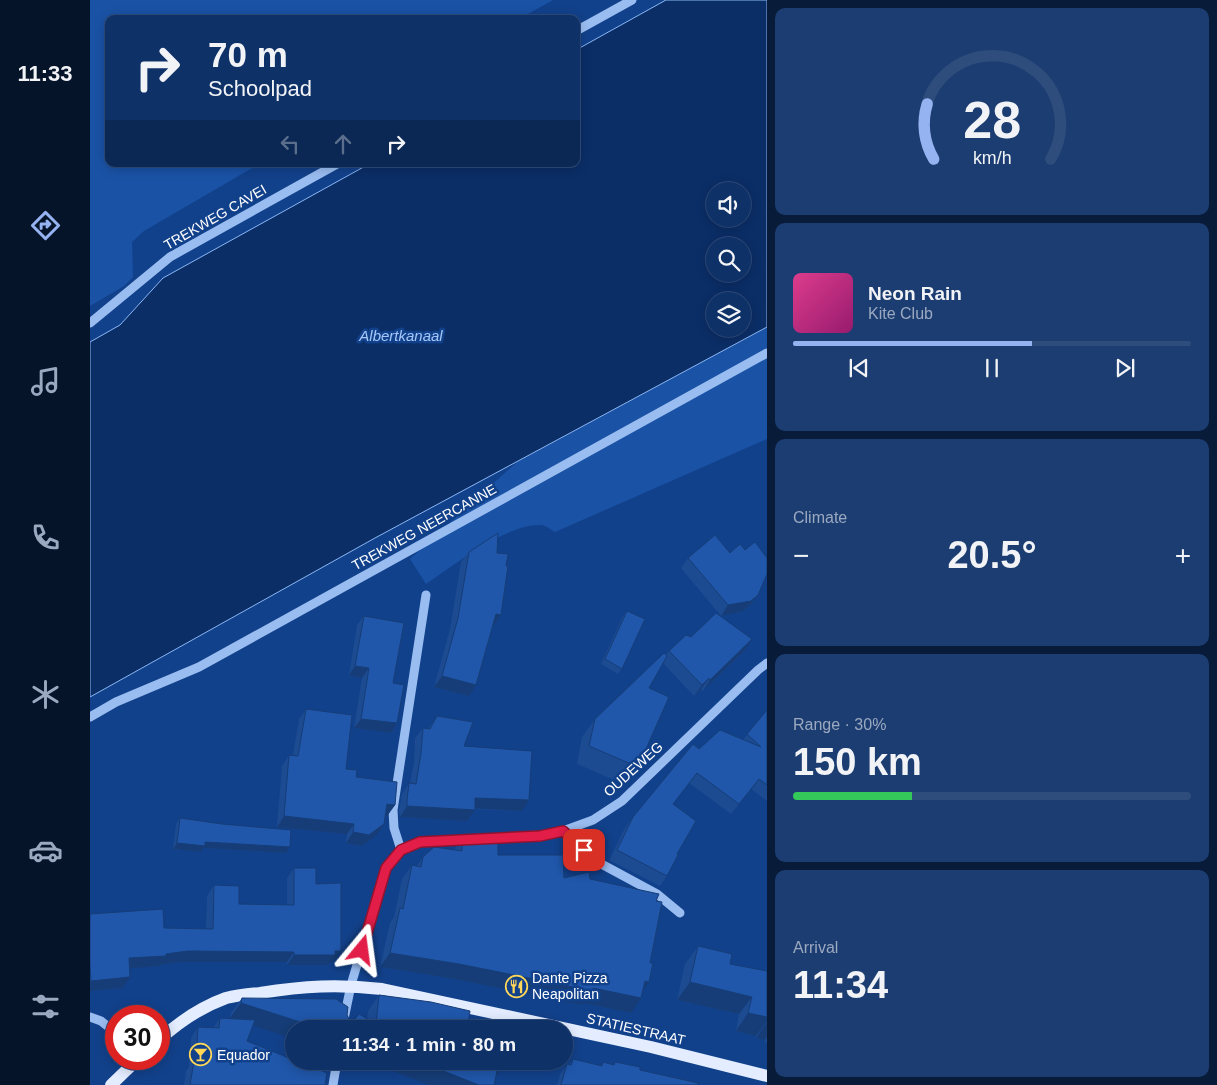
<!DOCTYPE html>
<html lang="en">
<head>
<meta charset="utf-8">
<style>
  :root { --surface:#0e3168; --page:#1c3d71; --text:#f1f3f6; --muted:#9ba9c0; --line:#2e4c7c; --accent:#95b2f1 }
  body { margin:0; font-family:Arial,sans-serif; background:var(--page); color:var(--text); height:100vh; display:flex; flex-direction:column; font-size:19px; white-space:nowrap }
  * { box-sizing:border-box; margin:0 }
  p { font-size:16px; color:var(--muted) }
  .icon { flex:none; width:28px; height:28px; fill:none; stroke:currentColor; stroke-width:2; stroke-linecap:round; stroke-linejoin:round }
  .map { position:relative; flex:1; overflow:hidden }
  .sheet { display:flex; flex-direction:column; gap:8px; padding:8px; background:#081b39; width:450px }
  .sheet>* { flex:none }
  .banner { position:absolute; left:15px; top:15px; width:475px; height:152px; border-radius:10px; box-shadow:0 2px 12px #0003,0 0 0 1px var(--line); background:#0e3168; color:var(--text); overflow:hidden }
  .fabs { position:absolute; left:616px; top:182px; display:grid; gap:10px }
  .fabs a { display:grid; place-items:center; width:45px; height:45px; border-radius:50%; background:var(--surface); box-shadow:0 2px 12px #0003,0 0 0 1px var(--line); font-size:25px }
  .speed { position:absolute; left:15px; top:1005px; display:flex; gap:10px; font-size:25px; font-weight:700; text-align:center }
  .speed>* { display:grid; place-content:center; width:65px; height:65px; border-radius:50%; background:var(--surface); box-shadow:0 2px 12px #0003,0 0 0 1px var(--line); line-height:1 }
  .speed .limit { border:8px solid #d22; background:#fff; color:#111 }
  .pin { position:absolute; display:grid; place-items:center; width:42px; height:42px; color:#fff; margin:-21px; border-radius:10px; box-shadow:0 2px 8px #0006 }
  .me { position:absolute; width:55px; margin:-28px; rotate:16deg; stroke-linejoin:round; filter:drop-shadow(0 0 4px #0008) }
  .turn { display:flex; align-items:center; gap:18px; height:105px; padding:0 20px; font-size:22px }
  .turn .icon { width:65px; height:65px; stroke-width:2.5 }
  .turn b { display:block; font-size:35px; line-height:42px }
  .lanes { display:flex; align-items:center; height:48px; padding:0 20px; background:#0003; justify-content:center; gap:25px; direction:ltr }
  .lanes .off { opacity:.35 }
  .big { font-size:38px; font-weight:600; line-height:1.1 }
  .sheet .tile { flex:1; display:flex; flex-direction:column; justify-content:center; gap:8px; min-width:0; padding:0 18px; border-radius:10px; background:var(--page) }
  .sheet .dial { align-items:center; gap:0 }
  .dial svg { height:130px; overflow:visible; fill:none; stroke:var(--line); stroke-width:7; stroke-linecap:round; text-anchor:middle }
  .dial text { fill:var(--text); stroke:none }
  .song { display:flex; align-items:center; gap:15px }
  .cover { width:60px; height:60px; border-radius:8px; background:linear-gradient(135deg,hsl(330 70% 55%),hsl(320 70% 35%)) }
  .played { height:5px; border-radius:2px; background:linear-gradient(90deg,var(--accent) 60%,var(--line) 60%) }
  .keys { display:flex; justify-content:space-around; direction:ltr }
  .heat { display:flex; justify-content:space-between; align-items:center; font-size:28px; direction:ltr }
  .charge { height:8px; border-radius:4px; background:linear-gradient(90deg,#34c759 30%,var(--line) 0) }
  .trip { position:absolute; left:195px; top:1020px; width:288px; height:50px; border-radius:25px; background:var(--surface); box-shadow:0 2px 12px #0003,0 0 0 1px var(--line); font-weight:600; line-height:50px; text-align:center }
  main { display:flex; flex:1; min-height:0 }
  .menu { display:flex; flex-direction:column; width:90px; justify-content:space-around; align-items:center; background:#06142a; color:var(--muted) }
  .menu .icon { width:35px; height:35px }
  .menu .current { color:var(--accent) }
  .menu b { font-size:22px; color:var(--text) }
  .map>svg:first-child { display:block }
</style>
</head>
<body>
<main>
<nav class="menu">
<b>11:33</b>
<svg class="icon current" aria-label="directions" viewBox="0 0 24 24"><path d="M12 3l9 9-9 9-9-9zM9 14v-3h6M13 9l2 2-2 2"/></svg>
<svg class="icon" aria-label="music" viewBox="0 0 24 24"><path d="M9 18V5l10-2v13"/><circle cx="6" cy="18" r="3"/><circle cx="16" cy="16" r="3"/></svg>
<svg class="icon" aria-label="phone" viewBox="0 0 24 24"><path d="M5 4h4l2 5-3 2q2 4 5 5l2-3 5 2v4C11 20 4 13 5 4z"/></svg>
<svg class="icon" aria-label="climate" viewBox="0 0 24 24"><path d="M12 3v18M4 7l16 10M4 17L20 7"/></svg>
<svg class="icon" aria-label="car" viewBox="0 0 24 24"><path d="M5 17H2v-5l4-1 3-4h7l3 4 3 1v5h-3M9 17h6M6 11h13"/><circle cx="7" cy="17" r="2"/><circle cx="17" cy="17" r="2"/></svg>
<svg class="icon" aria-label="filters" viewBox="0 0 24 24"><path d="M4 7h16M4 17h16"/><circle cx="9" cy="7" r="2"/><circle cx="15" cy="17" r="2"/></svg>
</nav>
<div class="map">
<svg width="677" height="1085" viewBox="0 0 677 1085">
  <rect width="100%" height="100%" fill="#12418b"/>
  <g fill="#1a52a5">
    <polygon points="0,0 463,0 429,19 19,19 19,164 169,164 54,231 42,242 43,277 34,286 0,306"/>
    <path d="M677,327V439L465,532C461,530 456,525 451,525C418,523 364,565 336,584L320,559L427,462Z"/>
  </g>
  <path fill="#0b2e67" stroke="#8bb7f4" fill-rule="evenodd" d="M576,0H677V327L285,538L0,697V342L30,325L73,278L279,164H486V50ZM625,191H652V219H625ZM625,246H652V274H625ZM625,301H652V329H625Z"/>
  <g fill="none" stroke-linecap="round" stroke-linejoin="round">
    <g stroke="#9abdf1" stroke-width="9">
      <polyline points="486,31 542,0"/>
      <polyline points="0,323 80,257 247,164"/>
      <polyline points="0,717 26,702 109,667 677,353"/>
      <polyline points="473,831 504,860 567,894 590,913"/>
      <polyline points="311,850 304,828 303,810 336,595"/>
      <polyline points="0,1017 11,1021 26,1033"/>
      <polyline points="252,1029 261,985 296,867 311,850 330,842 450,836 473,831 503,820 532,801 668,670 677,663"/>
      <polyline points="243,1085 247,1061"/>
    </g>
    <g stroke="#e3edff" stroke-width="12">
      <path d="M69,1040C89,1022 111,1007 136,998C147,995 159,994 170,993C214,986 248,984 292,989L561,1047L677,1076"/>
      <polyline points="21,1085 48,1059"/>
    </g>
  </g>
  <g fill="#1c4b92">
    <polygon points="655,550 676,557 677,556 677,574 668,595 660,605 653,611 631,616 591,568 598,558"/>
    <polygon points="379,552 407,553 403,626 402,626 379,696 344,687 360,629 371,562"/>
    <polygon points="537,611 532,669 528,674 511,664 533,616"/>
    <polygon points="274,616 303,683 307,723 301,733 264,728 272,678 259,675 267,625"/>
    <polygon points="601,637 655,650 613,691 611,689 604,696 573,663 559,688 548,767 536,785 487,764 492,737 505,719 576,655 579,651"/>
    <polygon points="216,709 256,769 305,805 297,816 295,816 294,824 287,835 272,846 256,843 257,834 187,827 192,766 199,755 203,755 209,719"/>
    <polygon points="677,710 677,801 661,789 641,814 599,783 583,804 587,854 577,876 570,886 519,860 535,828 543,817 609,749 653,740"/>
    <polygon points="347,716 374,746 432,811 385,809 385,810 377,821 310,817 309,810 312,794 319,783 320,783 324,763 325,738 333,728 338,729"/>
    <polygon points="90,818 200,847 196,853 114,848 111,852 83,849 86,824"/>
    <polygon points="372,839 408,855 474,878 500,879 566,901 559,982 553,990 541,1013 494,1003 493,1005 359,978 290,967 300,923 304,917 312,879 322,865 327,866 333,857 364,850"/>
    <polygon points="204,868 226,884 243,962 240,962 238,965 197,965 197,962 90,962 70,965 69,966 39,968 40,977 33,988 0,991 0,914 74,928 116,929 117,896 124,885 149,904 197,905 197,878"/>
    <polygon points="608,946 640,964 677,971 677,1043 674,1042 675,1040 666,1038 666,1036 646,1031 649,1014 587,1000 595,964"/>
    <polygon points="289,995 378,1024 163,1025 157,1041 235,1085 94,1085 96,1071 99,1067 101,1038 108,1027 123,1028 130,1018 142,1019 140,1018 141,1013 152,998 257,1015 259,1019 277,1019 278,1011"/>
    <polygon points="483,1059 511,1066 513,1062 523,1065 525,1062 550,1070 608,1085 467,1085 470,1074 477,1064 479,1065"/>
  </g>
  <g fill="#163d77">
    <polygon points="668,595 660,605 653,611 631,616 638,605"/>
    <polygon points="406,614 411,615 403,626 398,625"/>
    <polygon points="662,639 655,650 613,691 620,680"/>
    <polygon points="265,666 279,668 272,678 259,675"/>
    <polygon points="352,676 386,685 379,696 344,687"/>
    <polygon points="619,678 611,689 604,696 612,685"/>
    <polygon points="271,719 307,723 301,733 264,728"/>
    <polygon points="385,798 439,800 432,811 378,808"/>
    <polygon points="297,804 305,805 297,816 289,815"/>
    <polygon points="317,806 385,810 377,821 310,817"/>
    <polygon points="194,816 264,824 257,834 187,827"/>
    <polygon points="294,824 287,835 272,846 256,843 263,832"/>
    <polygon points="115,842 200,847 196,853 114,848 111,852 83,849 87,843"/>
    <polygon points="98,951 204,952 197,962 90,962 70,965 69,966 32,969 39,958"/>
    <polygon points="245,951 251,951 243,962 240,962 238,965 197,965 204,955"/>
    <polygon points="300,953 369,964 503,988 551,998 541,1013 494,1003 493,1005 359,978 290,967"/>
    <polygon points="40,977 33,988 0,991 0,983 1,981"/>
    <polygon points="555,981 559,982 549,996"/>
    <polygon points="600,982 662,997 649,1014 587,1000"/>
    <polygon points="151,1003 232,1029 204,1029 204,1039 140,1018"/>
    <polygon points="658,1013 677,1017 677,1021 666,1036 646,1031"/>
    <polygon points="677,1022 677,1036 675,1040 666,1038"/>
    <polygon points="273,1061 328,1061 389,1085 339,1085 298,1069"/>
    <polygon points="408,1061 416,1061 406,1077"/>
  </g>
  <g fill="#2057aa" stroke="#163d77">
    <polygon points="408,533 407,553 418,554 416,566 418,566 411,615 406,614 386,685 352,676 368,618 379,552"/>
    <polygon points="625,535 640,553 650,544 655,550 665,542 677,558 677,574 668,595 661,601 638,605 598,558"/>
    <polygon points="537,611 555,619 532,669 515,659"/>
    <polygon points="626,613 662,639 620,680 619,678 612,685 579,651 596,635 601,637"/>
    <polygon points="274,616 314,623 303,683 314,685 307,723 271,719 279,668 265,666"/>
    <polygon points="574,653 577,656 559,688 579,697 548,767 499,746 505,719"/>
    <polygon points="216,709 262,715 256,769 267,770 266,777 307,782 305,805 297,804 294,824 279,835 263,832 264,824 194,816 199,755 208,756"/>
    <polygon points="677,710 677,785 669,779 649,804 607,773 583,804 606,821 587,854 588,855 577,876 527,850 543,817 603,744 609,749 630,730 671,747 657,734"/>
    <polygon points="347,716 383,722 374,746 442,751 439,800 385,798 385,810 317,806 317,800 319,783 326,784 331,753 333,728 340,729"/>
    <polygon points="90,818 132,824 201,830 200,847 115,842 115,846 87,843"/>
    <polygon points="408,838 408,855 473,855 474,878 499,872 500,879 569,894 566,901 572,902 560,963 563,963 559,982 555,981 551,998 503,988 503,991 369,964 300,953 310,908 313,909 322,865 331,867 333,857 344,847 372,851 372,839"/>
    <polygon points="204,868 226,868 226,884 251,883 251,951 245,951 245,955 204,955 204,952 98,951 76,954 76,956 39,958 40,977 1,981 0,964 0,914 73,909 74,928 123,929 124,885 149,886 149,904 204,905"/>
    <polygon points="608,946 642,954 640,964 677,971 677,1017 658,1013 662,997 600,982"/>
    <polygon points="289,995 341,1002 380,1011 378,1024 398,1029 232,1029 151,1003 152,998 246,999 258,1007 257,1015 259,1019 265,1019 269,1014 286,1024"/>
    <polygon points="130,1018 165,1020 157,1041 204,1060 204,1061 208,1061 237,1073 235,1085 100,1085 104,1061 106,1061 108,1027 129,1028"/>
    <polygon points="483,1059 512,1066 513,1062 524,1065 525,1062 550,1067 550,1070 608,1083 608,1085 471,1085 477,1064 481,1065"/>
    <polygon points="328,1061 409,1061 404,1085 389,1085"/>
  </g>
  <g fill="none" stroke-linecap="round" stroke-linejoin="round">
    <defs>
      <polyline id="route" points="272,950 296,868 311,850 330,842 450,836 473,831 494,850"/>
    </defs>
    <use href="#route" stroke="#92132f" stroke-width="12"/>
    <use href="#route" stroke="#e11d48" stroke-width="9"/>
  </g>
  <defs>
    <symbol id="restaurant-ring" viewBox="-11 -11 22 22"><circle r="9.5" fill="#12418b" stroke="#ffd759" stroke-width="1.5"/><path d="M-5-6h1v4h1v-4h1v4h1v-4h1v5L-1.5 .5V6h-2V.5L-5-1ZM5-6V6H3V1.5H1.5Q1.5-4 5-6Z" fill="#ffd759"/></symbol>
    <symbol id="bar-ring" viewBox="-11 -11 22 22"><circle r="9.5" fill="#12418b" stroke="#ffd759" stroke-width="1.5"/><path d="M-6-5H6L.8 .8V4.5H3.5V6h-7V4.5H-.8V.8Z" fill="#ffd759"/></symbol>
  </defs>
  <g fill-rule="evenodd">
    <use href="#restaurant-ring" x="414" y="974" width="25" height="25"/>
    <use href="#bar-ring" x="98" y="1042" width="25" height="25"/>
  </g>
  <g text-anchor="middle" stroke-width="5" stroke-linejoin="round" paint-order="stroke">
    <g font-size="14" fill="#fff" stroke="#12418b">
      <text transform="translate(125 217) rotate(-30)" y="5">TREKWEG CAVEI</text>
      <text transform="translate(334 527) rotate(-29)" y="5">TREKWEG NEERCANNE</text>
      <text transform="translate(543 769) rotate(-42)" y="5">OUDEWEG</text>
      <text transform="translate(546 1029) rotate(13)" y="5">STATIESTRAAT</text>
    </g>
    <g font-size="14" fill="#fff" stroke="#12418b" text-anchor="start">
      <text x="442" y="983">Dante Pizza<tspan x="442" dy="16">Neapolitan</tspan></text>
      <text x="127" y="1060">Equador</text>
    </g>
    <g font-size="15" font-style="italic" fill="#a5c7f8" stroke="#12418b">
      <text x="311" y="341">Albertkanaal</text>
    </g>
  </g>
</svg>
<div class="fabs">
<a><svg class="icon" aria-label="sound" viewBox="0 0 24 24"><path d="M4 9h4l5-4v14l-5-4H4zM17 9q2 3 0 6"/></svg></a>
<a><svg class="icon" aria-label="search" viewBox="0 0 24 24"><circle cx="10" cy="10" r="6"/><path d="M15 15l6 6"/></svg></a>
<a><svg class="icon" aria-label="layers" viewBox="0 0 24 24"><path d="M12 4l9 5-9 5-9-5zM3 14l9 5 9-5"/></svg></a>
</div>
<div class="speed"><div class="limit">30</div></div>
<div class="pin" style="left:494px;top:850px;background:#d93025"><svg class="icon" aria-label="arrive" viewBox="0 0 24 24"><path d="M6 21V4h12l-3 4 3 4H6"/></svg></div>
<svg class="me" style="left:272px;top:950px" viewBox="-20 -20 40 40"><path d="M0-17L14 15 0 8-14 15z" fill="#e11d48" stroke="#fff" stroke-width="4"/></svg>
<div class="trip">11:34 · 1 min · 80 m</div>
<div class="banner">
<div class="turn"><svg class="icon" aria-label="right" viewBox="0 0 24 24"><path d="M7 20v-9h11M14 6l5 5-5 5"/></svg><div><b>70 m</b>Schoolpad</div></div>
<div class="lanes"><svg class="icon off" aria-label="left" viewBox="0 0 24 24"><path d="M17 20v-9H6M10 6l-5 5 5 5"/></svg><svg class="icon off" aria-label="ahead" viewBox="0 0 24 24"><path d="M12 20V5M6 11l6-6 6 6"/></svg><svg class="icon" aria-label="right" viewBox="0 0 24 24"><path d="M7 20v-9h11M14 6l5 5-5 5"/></svg></div>
</div>
</div>
<section class="sheet">
<div class="tile dial"><svg viewBox="0 0 100 80">
<path d="M14 69A42 42 0 1 1 86 69"/>
<path d="M14 69A42 42 0 0 1 10 35" stroke="#95b2f1"/>
<text x="50" y="56" font-size="32" font-weight="700">28</text>
<text x="50" y="72" font-size="11">km/h</text>
</svg></div>
<div class="tile">
<div class="song"><i class="cover"></i><div><b>Neon Rain</b><p>Kite Club</p></div></div>
<div class="played"></div>
<div class="keys"><svg class="icon" aria-label="previous" viewBox="0 0 24 24"><path d="M18 5L8 12l10 7zM5 5v14"/></svg><svg class="icon" aria-label="pause" viewBox="0 0 24 24"><path d="M8 5v14M16 5v14"/></svg><svg class="icon" aria-label="next" viewBox="0 0 24 24"><path d="M6 5l10 7-10 7zM19 5v14"/></svg></div>
</div>
<div class="tile"><p>Climate</p>
<div class="heat"><a>−</a><b class="big">20.5°</b><a>+</a></div>
</div>
<div class="tile"><p>Range · 30%</p><b class="big">150 km</b><div class="charge"></div></div>
<div class="tile"><p>Arrival</p><b class="big">11:34</b></div>
</section>
</main>
</body>
</html>
